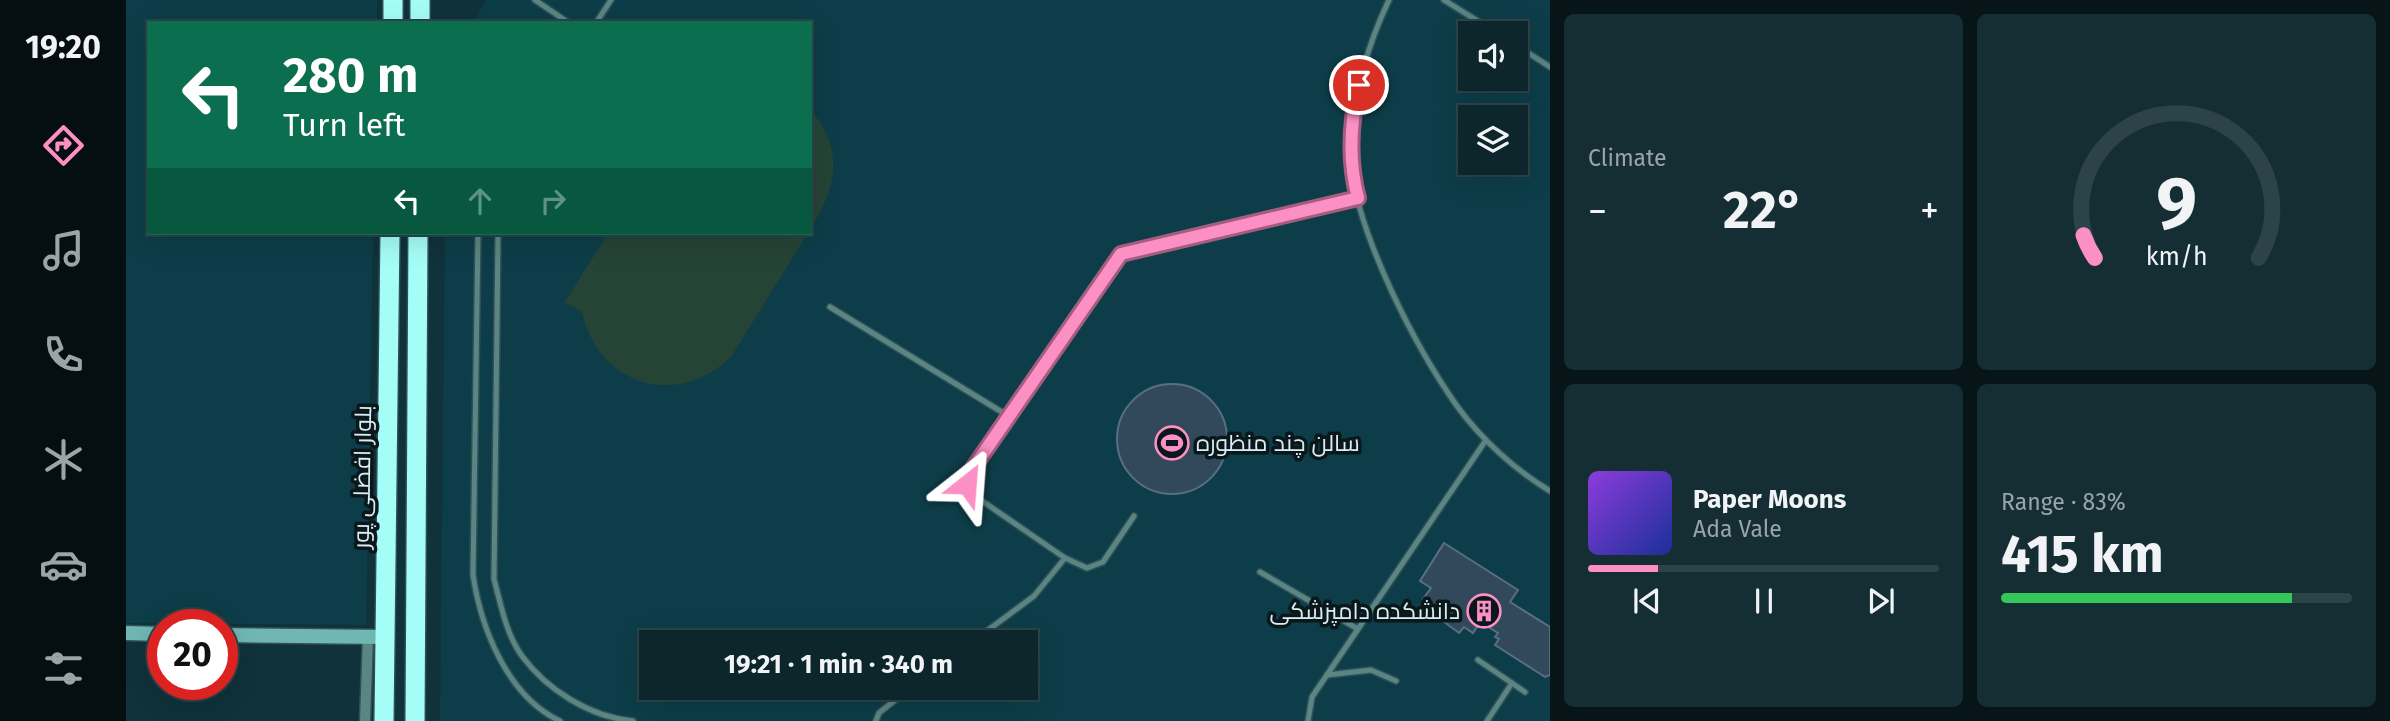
<!DOCTYPE html>
<html lang="en">
<head>
<meta charset="utf-8">
<style>
  :root { --surface:#0c262c; --page:#152e34; --text:#f1f3f6; --muted:#9aa5a9; --line:#2c4348; --accent:#fc8fc3 }
  body { margin:0; font-family:"Fira Sans",Cairo,sans-serif; background:var(--page); color:var(--text); height:100vh; display:flex; flex-direction:column; font-size:26px; white-space:nowrap }
  * { box-sizing:border-box; margin:0 }
  p { font-size:23px; color:var(--muted) }
  .icon { flex:none; width:38px; height:38px; fill:none; stroke:currentColor; stroke-width:2; stroke-linecap:round; stroke-linejoin:round }
  .map { position:relative; flex:1; overflow:hidden }
  .panel { display:flex; flex-direction:column; gap:14px; padding:14px; background:#071518; width:840px }
  .panel>* { flex:none }
  .banner { position:absolute; left:21px; top:21px; width:665px; height:214px; border-radius:0px; box-shadow:0 7px 28px #0002,0 0 0 2px var(--line); background:#0b6e4f; color:#fff; overflow:hidden }
  .fabs { position:absolute; left:1332px; top:21px; display:grid; gap:14px }
  .fabs a { display:grid; place-items:center; width:70px; height:70px; border-radius:0px; background:var(--surface); box-shadow:0 7px 28px #0002,0 0 0 2px var(--line); font-size:35px }
  .speed { position:absolute; left:21px; top:609px; display:flex; gap:14px; font-size:35px; font-weight:700; text-align:center }
  .speed>* { display:grid; place-content:center; width:91px; height:91px; border-radius:50%; background:var(--surface); box-shadow:0 7px 28px #0002,0 0 0 2px var(--line); line-height:1 }
  .speed .limit { border:10px solid #d22; background:#fff; color:#111 }
  .pin { position:absolute; display:grid; place-items:center; width:60px; height:60px; color:#fff; margin:-30px; border:4px solid #fff; border-radius:50%; box-shadow:0 2px 7px #0007 }
  .me { position:absolute; width:77px; margin:-38px; rotate:28deg; stroke-linejoin:round; filter:drop-shadow(0 0 5px #0008) }
  .turn { display:flex; align-items:center; gap:24px; height:147px; padding:0 21px; font-size:32px }
  .turn .icon { width:91px; height:91px; stroke-width:2.5 }
  .turn b { display:block; font-size:49px; line-height:60px }
  .lanes { display:flex; align-items:center; height:66px; padding:0 21px; background:#0003; justify-content:center; gap:35px; direction:ltr }
  .lanes .off { opacity:.35 }
  .big { font-size:52px; font-weight:700; line-height:1.1 }
  .panel .tile { flex:1; display:flex; flex-direction:column; justify-content:center; gap:10px; min-width:0; padding:0 24px; border-radius:10px; background:var(--page) }
  .panel .dial { align-items:center; gap:0 }
  .dial svg { height:182px; overflow:visible; fill:none; stroke:var(--line); stroke-width:7; stroke-linecap:round; text-anchor:middle }
  .dial text { fill:var(--text); stroke:none }
  .song { display:flex; align-items:center; gap:21px }
  .cover { width:84px; height:84px; border-radius:10px; background:linear-gradient(135deg,hsl(270 70% 55%),hsl(230 70% 35%)) }
  .played { height:7px; border-radius:4px; background:linear-gradient(90deg,var(--accent) 20%,var(--line) 20%) }
  .keys { display:flex; justify-content:space-around; direction:ltr }
  .heat { display:flex; justify-content:space-between; align-items:center; font-size:38px; direction:ltr }
  .charge { height:10px; border-radius:5px; background:linear-gradient(90deg,#34c759 83%,var(--line) 0) }
  .panel .tiles { flex:1; display:grid; gap:14px; grid-template-columns:repeat(2,1fr) }
  .trip { position:absolute; left:513px; top:630px; width:399px; height:70px; border-radius:0px; background:var(--surface); box-shadow:0 7px 28px #0002,0 0 0 2px var(--line); font-weight:700; line-height:70px; text-align:center }
  main { display:flex; flex:1; min-height:0 }
  .menu { display:flex; flex-direction:column; width:126px; justify-content:space-around; align-items:center; background:#050f12; color:var(--muted) }
  .menu .icon { width:49px; height:49px }
  .menu .current { color:var(--accent) }
  .menu b { font-size:32px; color:var(--text) }
  .map>svg:first-child { display:block }
</style>
</head>
<body>
<main>
<nav class="menu">
<b>19:20</b>
<svg class="icon current" aria-label="directions" viewBox="0 0 24 24"><path d="M12 3l9 9-9 9-9-9zM9 14v-3h6M13 9l2 2-2 2"/></svg>
<svg class="icon" aria-label="music" viewBox="0 0 24 24"><path d="M9 18V5l10-2v13"/><circle cx="6" cy="18" r="3"/><circle cx="16" cy="16" r="3"/></svg>
<svg class="icon" aria-label="phone" viewBox="0 0 24 24"><path d="M5 4h4l2 5-3 2q2 4 5 5l2-3 5 2v4C11 20 4 13 5 4z"/></svg>
<svg class="icon" aria-label="climate" viewBox="0 0 24 24"><path d="M12 3v18M4 7l16 10M4 17L20 7"/></svg>
<svg class="icon" aria-label="car" viewBox="0 0 24 24"><path d="M5 17H2v-5l4-1 3-4h7l3 4 3 1v5h-3M9 17h6M6 11h13"/><circle cx="7" cy="17" r="2"/><circle cx="17" cy="17" r="2"/></svg>
<svg class="icon" aria-label="filters" viewBox="0 0 24 24"><path d="M4 7h16M4 17h16"/><circle cx="9" cy="7" r="2"/><circle cx="15" cy="17" r="2"/></svg>
</nav>
<div class="map">
<svg width="1424" height="721" viewBox="0 0 1424 721">
  <rect width="100%" height="100%" fill="#10323b"/>
  <g fill="#0d3d48" fill-rule="evenodd">
    <polygon points="0,0 251,0 251,23 23,23 23,233 247,233 240,625 0,623"/>
    <path d="M361,0H1424V721H314L319,233H684V23H346ZM1344,33H1390V79H1344ZM1344,117H1390V163H1344ZM525,642H900V688H525Z"/>
  </g>
  <g fill="#254436">
    <path d="M684,109C719,150 711,187 684,229Z"/>
    <path d="M482,233H682L605,357C551,409 472,386 456,312L439,302Z"/>
  </g>
  <g fill="#32485b" stroke="#576f82" stroke-width="2">
    <circle cx="1046" cy="439" r="55"/>
    <polygon points="1318,543 1392,590 1384,602 1424,627 1424,675 1419,677 1369,645 1373,639 1369,637 1372,633 1354,622 1347,633 1338,627 1333,633 1317,621 1321,615 1297,599 1305,588 1294,581"/>
  </g>
  <g fill="none" stroke-linecap="round" stroke-linejoin="round">
    <defs>
      <g id="lane">
        <polyline points="409,0 443,23"/>
        <path d="M1263,0C1242,44 1229,90 1226,138C1225,148 1223,159 1225,169C1236,242 1288,345 1331,406C1355,439 1389,470 1424,491"/>
        <polyline points="1318,0 1371,33"/>
        <polyline points="470,23 485,0"/>
        <polyline points="1390,45 1424,67"/>
        <path d="M352,233L347,575C355,628 381,696 434,721"/>
        <path d="M372,233L368,579C375,605 380,634 396,656C421,690 464,717 507,721"/>
        <polyline points="704,307 884,417"/>
        <polyline points="1008,516 977,562 961,568 939,558 846,494 841,484 843,474 995,254 1232,198"/>
        <polyline points="1134,572 1232,629"/>
        <polyline points="846,642 908,596 939,558"/>
        <polyline points="1352,660 1399,692"/>
        <polyline points="1201,675 1245,670 1270,681"/>
        <polyline points="750,721 753,713 784,688"/>
        <polyline points="1182,721 1186,697 1360,440"/>
        <polyline points="1361,721 1386,683"/>
      </g>
      <polyline id="street" points="239,721 242,637"/>
      <g id="secondary">
        <polyline points="0,633 37,634"/>
        <polyline points="96,635 259,637"/>
      </g>
      <g id="highway">
        <polyline points="267,23 267,0"/>
        <polyline points="294,23 294,0"/>
        <polyline points="258,721 264,233"/>
        <polyline points="289,721 292,233"/>
      </g>
    </defs>
    <use href="#lane" stroke="#305058" stroke-width="8"/>
    <use href="#street" stroke="#305058" stroke-width="13"/>
    <use href="#secondary" stroke="#305058" stroke-width="17"/>
    <use href="#highway" stroke="#305058" stroke-width="22"/>
    <use href="#lane" stroke="#5a8582" stroke-width="5"/>
    <use href="#street" stroke="#5a8582" stroke-width="10"/>
    <use href="#secondary" stroke="#70b7b3" stroke-width="14"/>
    <use href="#highway" stroke="#a5fdf7" stroke-width="19"/>
  </g>
  <g fill="none" stroke-linecap="round" stroke-linejoin="round">
    <defs>
      <path id="route" d="M841,484L843,474L995,254L1232,198C1222,160 1224,123 1233,85"/>
    </defs>
    <use href="#route" stroke="#a45d7f" stroke-width="18"/>
    <use href="#route" stroke="#fc8fc3" stroke-width="12"/>
  </g>
  <defs>
    <symbol id="stadium-ring" viewBox="-11 -11 22 22"><circle r="9.5" fill="#0a181c" stroke="#fc8fc3" stroke-width="1.5"/><path d="M0-5a6.5 5 0 1 0 0 10a6.5 5 0 1 0 0-10ZM-3.5-1.8h7v3.6h-7Z" fill="#fc8fc3"/></symbol>
    <symbol id="building-ring" viewBox="-11 -11 22 22"><circle r="9.5" fill="#0a181c" stroke="#fc8fc3" stroke-width="1.5"/><path d="M-4-6H4V6H1V3H-1V6H-4ZM-2.5-4.3h1.7v1.8h-1.7ZM.8-4.3h1.7v1.8H.8ZM-2.5-1h1.7V.8h-1.7ZM.8-1h1.7V.8H.8Z" fill="#fc8fc3"/></symbol>
  </defs>
  <g fill-rule="evenodd">
    <use href="#stadium-ring" x="1027" y="424" width="38" height="38"/>
    <use href="#building-ring" x="1339" y="592" width="38" height="38"/>
  </g>
  <g text-anchor="middle" stroke-width="7" stroke-linejoin="round" paint-order="stroke">
    <g font-size="23" fill="#dbedf3" stroke="#0a181c" text-anchor="start">
      <text x="1070" y="451">سالن چند منظوره</text>
      <text x="1334" y="619" text-anchor="end">دانشکده دامپزشکی</text>
    </g>
    <g font-size="23" fill="#dbedf3" stroke="#0a181c">
      <text transform="translate(236 477) rotate(-89)" y="8">بلوار افضلی پور</text>
    </g>
  </g>
</svg>
<div class="fabs">
<a><svg class="icon" aria-label="sound" viewBox="0 0 24 24"><path d="M4 9h4l5-4v14l-5-4H4zM17 9q2 3 0 6"/></svg></a>
<a><svg class="icon" aria-label="layers" viewBox="0 0 24 24"><path d="M12 4l9 5-9 5-9-5zM3 14l9 5 9-5"/></svg></a>
</div>
<div class="speed"><div class="limit">20</div></div>
<div class="pin" style="left:1233px;top:85px;background:#d93025"><svg class="icon" aria-label="arrive" viewBox="0 0 24 24"><path d="M6 21V4h12l-3 4 3 4H6"/></svg></div>
<svg class="me" style="left:841px;top:484px" viewBox="-20 -20 40 40"><path d="M0-17L14 15 0 8-14 15z" fill="#fc8fc3" stroke="#fff" stroke-width="4"/></svg>
<div class="trip">19:21 · 1 min · 340 m</div>
<div class="banner">
<div class="turn"><svg class="icon" aria-label="left" viewBox="0 0 24 24"><path d="M17 20v-9H6M10 6l-5 5 5 5"/></svg><div><b>280 m</b>Turn left</div></div>
<div class="lanes"><svg class="icon" aria-label="left" viewBox="0 0 24 24"><path d="M17 20v-9H6M10 6l-5 5 5 5"/></svg><svg class="icon off" aria-label="ahead" viewBox="0 0 24 24"><path d="M12 20V5M6 11l6-6 6 6"/></svg><svg class="icon off" aria-label="right" viewBox="0 0 24 24"><path d="M7 20v-9h11M14 6l5 5-5 5"/></svg></div>
</div>
</div>
<section class="panel">
<div class="tiles">
<div class="tile"><p>Climate</p>
<div class="heat"><a>−</a><b class="big">22°</b><a>+</a></div>
</div>
<div class="tile dial"><svg viewBox="0 0 100 80">
<path d="M14 69A42 42 0 1 1 86 69"/>
<path d="M14 69A42 42 0 0 1 9 59" stroke="#fc8fc3"/>
<text x="50" y="56" font-size="32" font-weight="700">9</text>
<text x="50" y="72" font-size="11">km/h</text>
</svg></div>
<div class="tile">
<div class="song"><i class="cover"></i><div><b>Paper Moons</b><p>Ada Vale</p></div></div>
<div class="played"></div>
<div class="keys"><svg class="icon" aria-label="previous" viewBox="0 0 24 24"><path d="M18 5L8 12l10 7zM5 5v14"/></svg><svg class="icon" aria-label="pause" viewBox="0 0 24 24"><path d="M8 5v14M16 5v14"/></svg><svg class="icon" aria-label="next" viewBox="0 0 24 24"><path d="M6 5l10 7-10 7zM19 5v14"/></svg></div>
</div>
<div class="tile"><p>Range · 83%</p><b class="big">415 km</b><div class="charge"></div></div>
</div>
</section>
</main>
</body>
</html>
